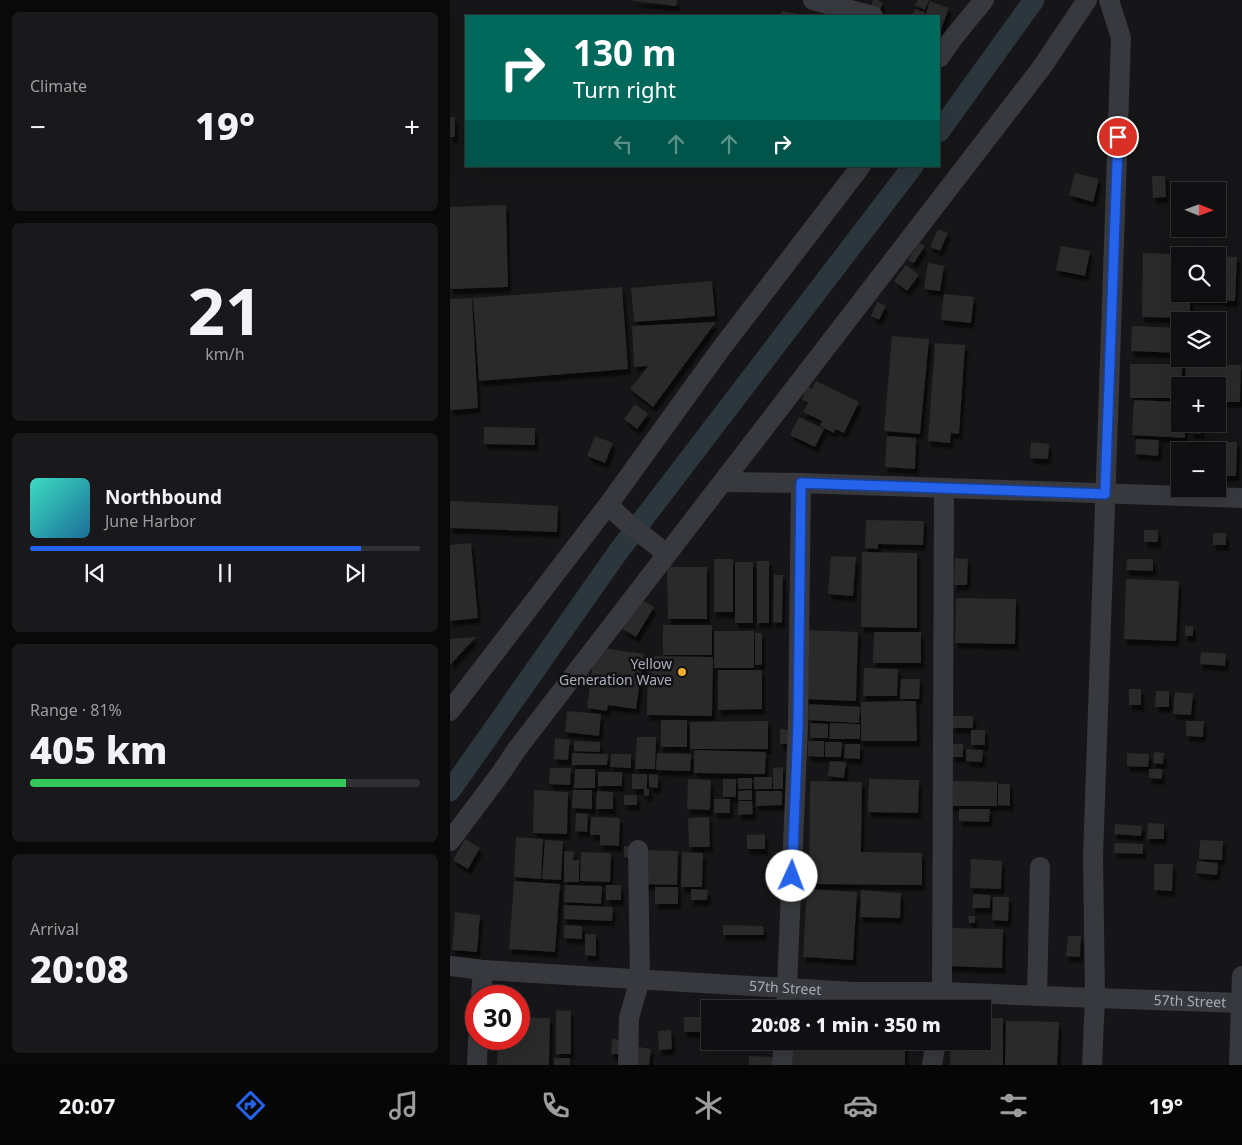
<!DOCTYPE html>
<html lang="en">
<head>
<meta charset="utf-8">
<style>
  :root { --surface:#101012; --page:#19191b; --text:#f1f3f6; --muted:#9c9d9f; --line:#303032; --accent:#2563eb }
  body { margin:0; font-family:"Noto Sans",sans-serif; background:var(--page); color:var(--text); height:100vh; display:flex; flex-direction:column; font-size:19px; white-space:nowrap }
  * { box-sizing:border-box; margin:0 }
  p { font-size:16px; color:var(--muted) }
  .icon { flex:none; width:28px; height:28px; fill:none; stroke:currentColor; stroke-width:2; stroke-linecap:round; stroke-linejoin:round }
  .map { position:relative; flex:1; overflow:hidden }
  .side { display:flex; flex-direction:column; gap:12px; padding:12px; background:#09090a; width:450px }
  .side>* { flex:none }
  .guide { position:absolute; left:15px; top:15px; width:475px; height:152px; border-radius:0px; box-shadow:0 5px 20px #0002,0 0 0 1px var(--line); background:#00695c; color:#fff; overflow:hidden }
  .needle { width:32px; rotate:91deg }
  .tools { position:absolute; left:721px; top:182px; display:grid; gap:10px }
  .tools a { display:grid; place-items:center; width:55px; height:55px; border-radius:0px; background:var(--surface); box-shadow:0 5px 20px #0002,0 0 0 1px var(--line); font-size:25px }
  .speed { position:absolute; left:15px; top:985px; display:flex; gap:10px; font-size:25px; font-weight:700; text-align:center }
  .speed>* { display:grid; place-content:center; width:65px; height:65px; border-radius:50%; background:var(--surface); box-shadow:0 5px 20px #0002,0 0 0 1px var(--line); line-height:1 }
  .speed .limit { border:8px solid #d22; background:#fff; color:#111 }
  .pin { position:absolute; display:grid; place-items:center; width:42px; height:42px; color:#fff; margin:-21px; border:2px solid #fff; border-radius:50%; box-shadow:0 1px 5px #0007 }
  .me { position:absolute; width:55px; margin:-28px; rotate:2deg; stroke-linejoin:round; filter:drop-shadow(0 0 4px #0008) }
  .turn { display:flex; align-items:center; gap:18px; height:105px; padding:0 25px; font-size:22px }
  .turn .icon { width:65px; height:65px; stroke-width:2.5 }
  .turn b { display:block; font-size:35px; line-height:42px }
  .lanes { display:flex; align-items:center; height:48px; padding:0 25px; background:#0003; justify-content:center; gap:25px; direction:ltr }
  .lanes .off { opacity:.35 }
  .big { font-size:38px; font-weight:800; line-height:1.1 }
  .side .card { flex:1; display:flex; flex-direction:column; justify-content:center; gap:8px; min-width:0; padding:0 18px; border-radius:8px; background:var(--page) }
  .side .dial { align-items:center; gap:0 }
  .dial b { font-size:65px; line-height:1 }
  .song { display:flex; align-items:center; gap:15px }
  .cover { width:60px; height:60px; border-radius:8px; background:linear-gradient(135deg,hsl(170 70% 55%),hsl(200 70% 35%)) }
  .played { height:5px; border-radius:2px; background:linear-gradient(90deg,var(--accent) 85%,var(--line) 85%) }
  .keys { display:flex; justify-content:space-around; direction:ltr }
  .heat { display:flex; justify-content:space-between; align-items:center; font-size:28px; direction:ltr }
  .charge { height:8px; border-radius:4px; background:linear-gradient(90deg,#34c759 81%,var(--line) 0) }
  .trip { position:absolute; left:251px; top:1000px; width:290px; height:50px; border-radius:0px; background:var(--surface); box-shadow:0 5px 20px #0002,0 0 0 1px var(--line); font-weight:800; line-height:50px; text-align:center }
  .tabs { display:flex; height:80px; justify-content:space-around; align-items:center; background:#060607; color:var(--muted) }
  .tabs .icon { width:35px; height:35px }
  .tabs .on { color:var(--accent) }
  .tabs b { font-size:22px; color:var(--text) }
  main { display:flex; flex:1; min-height:0 }
  .map>svg:first-child { display:block }
</style>
</head>
<body>
<main>
<section class="side">
<div class="card"><p>Climate</p>
<div class="heat"><a>−</a><b class="big">19°</b><a>+</a></div>
</div>
<div class="card dial"><b>21</b><p>km/h</p></div>
<div class="card">
<div class="song"><i class="cover"></i><div><b>Northbound</b><p>June Harbor</p></div></div>
<div class="played"></div>
<div class="keys"><svg class="icon" aria-label="previous" viewBox="0 0 24 24"><path d="M18 5L8 12l10 7zM5 5v14"/></svg><svg class="icon" aria-label="pause" viewBox="0 0 24 24"><path d="M8 5v14M16 5v14"/></svg><svg class="icon" aria-label="next" viewBox="0 0 24 24"><path d="M6 5l10 7-10 7zM19 5v14"/></svg></div>
</div>
<div class="card"><p>Range · 81%</p><b class="big">405 km</b><div class="charge"></div></div>
<div class="card"><p>Arrival</p><b class="big">20:08</b></div>
</section>
<div class="map">
<svg width="792" height="1065" viewBox="0 0 792 1065">
  <defs>
    <filter id="shadow"><feDropShadow dx="3" dy="5.5" stdDeviation="1" flood-color="#0009"/></filter>
  </defs>
  <rect width="100%" height="100%" fill="#161618"/>
  <g fill="none" stroke-linecap="round" stroke-linejoin="round">
    <g stroke="#2c363d" stroke-width="21">
      <polyline points="489,132 584,0"/>
      <polyline points="0,791 168,552 463,166"/>
    </g>
  </g>
  <g fill="#29292c" filter="url(#shadow)">
    <polygon points="183,0 227,0 226,6 183,1"/>
    <polygon points="423,0 427,0 433,3 429,12 420,8"/>
    <polygon points="468,0 479,0 475,10 465,5"/>
    <polygon points="480,1 499,8 490,32 489,31 489,16 475,16"/>
    <polygon points="465,9 475,12 473,16 462,16"/>
    <polygon points="332,11 353,15 353,16 331,16"/>
    <rect x="0" y="117" width="5" height="20"/>
    <polygon points="625,173 649,179 643,202 619,195"/>
    <polygon points="702,176 715,176 716,197 703,198"/>
    <polygon points="56,205 58,287 0,289 0,207"/>
    <polygon points="488,229 498,233 490,251 480,247"/>
    <polygon points="469,243 475,246 464,263 458,260"/>
    <polygon points="611,246 640,251 635,276 606,270"/>
    <polygon points="693,253 741,255 741,256 730,256 730,294 740,294 740,318 692,317"/>
    <polygon points="768,256 787,257 785,301 742,299 742,294 768,294"/>
    <polygon points="478,263 494,266 490,291 474,289"/>
    <polygon points="456,265 469,275 457,291 444,281"/>
    <polygon points="262,281 265,316 184,322 181,288"/>
    <polygon points="172,287 178,369 29,381 23,298"/>
    <polygon points="494,294 524,297 521,323 491,320"/>
    <polygon points="22,298 28,408 0,410 0,299"/>
    <polygon points="427,302 436,306 429,320 421,316"/>
    <polygon points="266,322 203,407 180,389 198,366 184,367 182,326"/>
    <polygon points="682,326 729,328 728,353 681,351"/>
    <polygon points="442,336 479,339 470,434 434,431"/>
    <polygon points="485,343 515,345 509,434 501,433 500,443 478,441"/>
    <polygon points="680,364 732,364 732,386 730,386 730,398 680,398"/>
    <polygon points="736,365 791,365 790,402 768,402 768,386 735,386"/>
    <polygon points="366,381 409,402 394,433 385,429 384,433 370,426 372,421 353,412 358,403 352,399 357,386 362,389"/>
    <polygon points="684,400 730,402 730,424 735,424 735,438 682,435"/>
    <polygon points="185,404 198,414 187,429 174,419"/>
    <polygon points="349,417 374,429 365,447 340,435"/>
    <polygon points="740,424 751,424 751,434 740,433"/>
    <polygon points="34,427 85,428 85,445 34,444"/>
    <polygon points="145,436 163,443 155,463 137,456"/>
    <polygon points="437,436 466,438 465,469 435,467"/>
    <polygon points="686,439 709,440 708,456 685,454"/>
    <polygon points="730,441 787,442 786,476 768,476 768,451 729,451"/>
    <polygon points="581,442 599,444 598,459 580,458"/>
    <polygon points="0,501 108,506 107,532 0,528"/>
    <polygon points="416,520 474,521 473,545 428,544 428,549 415,548"/>
    <rect x="694" y="530" width="14" height="12"/>
    <rect x="763" y="533" width="13" height="12"/>
    <polygon points="21,543 28,618 0,621 0,545"/>
    <polygon points="412,552 467,553 467,628 411,627"/>
    <polygon points="381,556 406,557 403,596 378,594"/>
    <polygon points="505,558 518,559 517,585 504,585"/>
    <rect x="264" y="559" width="19" height="53"/>
    <polygon points="677,559 703,559 703,571 676,570"/>
    <rect x="307" y="561" width="12" height="62"/>
    <rect x="285" y="562" width="18" height="61"/>
    <polygon points="217,567 257,567 257,619 218,619"/>
    <polygon points="324,575 333,575 332,623 323,622"/>
    <polygon points="676,579 729,581 726,641 674,639"/>
    <polygon points="506,598 566,599 565,644 505,643"/>
    <polygon points="190,599 204,607 186,637 172,629"/>
    <rect x="213" y="625" width="49" height="30"/>
    <rect x="735" y="626" width="8" height="10"/>
    <polygon points="357,630 408,632 406,701 355,699"/>
    <rect x="264" y="631" width="40" height="37"/>
    <polygon points="424,632 471,632 471,663 423,663"/>
    <rect x="305" y="633" width="7" height="32"/>
    <polygon points="26,637 0,665 0,639"/>
    <polygon points="145,647 194,654 186,709 158,705 157,711 137,708"/>
    <polygon points="751,652 776,654 775,666 750,664"/>
    <polygon points="198,656 263,657 262,716 197,715"/>
    <polygon points="414,668 448,669 447,696 413,696"/>
    <polygon points="268,670 312,670 312,709 268,710"/>
    <polygon points="451,679 470,679 469,699 450,699"/>
    <rect x="679" y="689" width="12" height="16"/>
    <polygon points="706,691 719,691 719,707 705,707"/>
    <polygon points="725,692 743,694 741,715 723,714"/>
    <polygon points="466,701 467,741 411,741 411,702"/>
    <polygon points="359,704 410,707 409,723 358,720"/>
    <polygon points="117,711 151,714 149,736 115,732"/>
    <rect x="502" y="716" width="21" height="12"/>
    <rect x="211" y="720" width="26" height="27"/>
    <polygon points="318,721 318,749 240,749 240,722"/>
    <polygon points="736,721 754,721 753,737 736,736"/>
    <polygon points="360,723 378,724 378,738 360,738"/>
    <polygon points="380,723 410,724 410,739 379,739"/>
    <polygon points="330,729 340,730 340,744 330,744"/>
    <rect x="521" y="730" width="14" height="15"/>
    <polygon points="187,737 206,737 205,769 185,769"/>
    <polygon points="105,738 120,740 118,760 104,759"/>
    <polygon points="124,741 150,742 150,752 124,751"/>
    <polygon points="358,741 374,741 374,757 358,756"/>
    <polygon points="375,742 392,742 391,757 375,757"/>
    <polygon points="395,744 410,744 410,759 394,758"/>
    <rect x="502" y="744" width="11" height="13"/>
    <polygon points="516,749 533,750 532,762 516,761"/>
    <polygon points="244,750 316,752 315,774 244,773"/>
    <polygon points="704,752 714,753 713,764 703,763"/>
    <polygon points="122,753 158,754 157,765 122,765"/>
    <polygon points="207,753 241,754 240,771 206,770"/>
    <polygon points="677,753 699,754 698,767 677,766"/>
    <polygon points="161,754 181,754 181,768 160,767"/>
    <polygon points="380,761 396,762 394,778 378,776"/>
    <polygon points="333,767 333,789 323,789 323,768"/>
    <polygon points="100,768 121,768 120,785 99,784"/>
    <polygon points="125,769 145,769 145,788 124,788"/>
    <polygon points="699,769 712,769 712,779 699,778"/>
    <rect x="148" y="772" width="24" height="14"/>
    <polygon points="182,774 197,774 197,789 199,789 199,796 194,795 194,789 182,789"/>
    <polygon points="199,774 208,775 208,788 199,787"/>
    <rect x="304" y="777" width="18" height="12"/>
    <rect x="288" y="778" width="14" height="11"/>
    <polygon points="238,779 261,780 260,810 237,809"/>
    <rect x="273" y="779" width="13" height="18"/>
    <polygon points="419,779 469,780 468,813 418,812"/>
    <polygon points="360,781 412,782 411,852 472,853 472,885 359,884"/>
    <polygon points="499,781 547,782 547,806 499,806"/>
    <polygon points="548,784 560,784 560,806 548,805"/>
    <polygon points="84,790 118,792 117,834 83,833"/>
    <polygon points="123,790 142,790 142,809 122,808"/>
    <polygon points="302,790 302,800 288,800 288,791"/>
    <polygon points="147,791 163,792 163,809 146,809"/>
    <polygon points="306,791 332,791 332,805 306,806"/>
    <rect x="174" y="795" width="13" height="10"/>
    <rect x="264" y="799" width="16" height="14"/>
    <polygon points="288,801 302,801 303,814 288,815"/>
    <polygon points="509,809 540,809 539,822 509,821"/>
    <polygon points="126,813 138,814 137,832 125,831"/>
    <polygon points="141,817 170,818 169,846 150,845 150,835 140,835"/>
    <polygon points="259,817 260,847 239,847 238,818"/>
    <polygon points="698,823 714,824 714,839 697,839"/>
    <polygon points="665,824 692,826 691,836 664,834"/>
    <polygon points="315,834 315,849 297,849 297,835"/>
    <polygon points="66,837 93,839 91,879 64,877"/>
    <polygon points="15,839 30,848 18,869 3,860"/>
    <polygon points="95,840 113,841 111,880 92,879"/>
    <polygon points="750,840 773,841 772,860 749,859"/>
    <polygon points="665,843 693,844 693,854 664,853"/>
    <polygon points="174,846 180,846 180,858 174,857"/>
    <polygon points="196,850 228,851 227,885 194,884"/>
    <polygon points="114,851 124,852 123,860 129,860 129,882 114,882"/>
    <polygon points="131,852 161,853 160,882 130,881"/>
    <polygon points="232,852 253,853 252,887 231,887"/>
    <polygon points="521,859 552,861 551,889 520,888"/>
    <polygon points="747,861 768,863 767,875 746,873"/>
    <polygon points="704,864 723,864 722,891 704,890"/>
    <polygon points="64,881 110,884 105,952 59,949"/>
    <polygon points="115,885 152,886 151,904 114,902"/>
    <rect x="156" y="885" width="15" height="15"/>
    <rect x="205" y="887" width="23" height="17"/>
    <polygon points="241,889 258,890 257,900 241,900"/>
    <polygon points="357,889 407,892 403,960 353,957"/>
    <polygon points="411,890 451,893 450,918 410,917"/>
    <polygon points="523,894 540,895 540,908 522,908"/>
    <polygon points="543,897 559,897 558,921 542,920"/>
    <polygon points="114,905 163,907 162,921 114,919"/>
    <polygon points="5,912 30,915 27,952 2,950"/>
    <polygon points="518,916 525,916 525,923 519,923"/>
    <polygon points="114,925 132,926 132,939 114,938"/>
    <polygon points="273,925 313,926 314,935 273,935"/>
    <polygon points="498,928 553,929 552,968 497,966"/>
    <polygon points="135,934 146,934 146,956 135,955"/>
    <polygon points="618,936 631,936 630,957 616,956"/>
    <polygon points="106,1010 121,1011 121,1054 106,1054"/>
    <polygon points="69,1017 100,1018 99,1065 47,1065 48,1039 69,1039"/>
    <rect x="234" y="1017" width="19" height="15"/>
    <polygon points="532,1018 553,1018 553,1065 500,1065 500,1041 532,1041"/>
    <polygon points="556,1021 609,1022 607,1065 555,1065"/>
    <polygon points="221,1030 222,1049 209,1050 208,1031"/>
    <polygon points="162,1039 172,1040 171,1054 161,1054"/>
    <rect x="342" y="1041" width="113" height="24"/>
    <polygon points="183,1046 201,1049 199,1065 180,1065"/>
    <polygon points="299,1056 329,1057 328,1065 299,1065"/>
    <rect x="104" y="1058" width="16" height="7"/>
  </g>
  <g fill="none" stroke-linecap="round" stroke-linejoin="round">
    <g stroke="#37393e" stroke-width="20">
      <polyline points="363,0 423,16"/>
      <polyline points="489,58 503,38 534,0"/>
      <polyline points="273,482 351,483 792,498"/>
      <polyline points="158,505 175,521 217,554"/>
      <polyline points="0,711 158,505 270,350 411,166"/>
      <polyline points="0,841 51,773 67,749 592,67 637,0"/>
      <path id="s1" d="M0,966L33,970L404,992H492L645,998L792,1003"/>
      <polyline points="31,996 33,970"/>
      <polyline points="587,996 590,867"/>
      <polyline points="336,1009 348,726 351,483"/>
      <polyline points="490,1009 492,992 494,489"/>
      <polyline points="27,1065 28,1039"/>
      <polyline points="178,1065 179,1018 190,979 188,850"/>
      <polyline points="332,1065 334,1041"/>
      <polyline points="482,1065 486,1041"/>
      <polyline points="642,1065 645,998 643,857 671,38 659,0"/>
      <polyline points="789,1065 792,976"/>
    </g>
  </g>
  <g fill="none" stroke-linecap="round" stroke-linejoin="round">
    <defs>
      <polyline id="route" points="342,876 348,726 351,483 655,494 668,137"/>
    </defs>
    <use href="#route" stroke="#184099" stroke-width="12"/>
    <use href="#route" stroke="#2563eb" stroke-width="9"/>
  </g>
  <circle fill="#f4ab33" stroke="#111113" stroke-width="2" cx="232" cy="672" r="5"/>
  <g text-anchor="middle" stroke-width="5" stroke-linejoin="round" paint-order="stroke">
    <g font-size="14" fill="#a8aeb9" stroke="#111113" text-anchor="end">
      <text x="222" y="669">Yellow<tspan x="222" dy="16">Generation Wave</tspan></text>
    </g>
    <g font-size="14" fill="#a8aeb9" stroke="#111113">
      <text dy="5" stroke="none"><textPath href="#s1" startOffset="336">57th Street</textPath></text>
      <text dy="5" stroke="none"><textPath href="#s1" startOffset="741">57th Street</textPath></text>
    </g>
  </g>
</svg>
<div class="tools">
<a><svg class="needle" viewBox="-14 -14 28 28"><path d="M0-13l5 13h-10z" fill="#e53935"/><path d="M0 13l5-13h-10z" fill="#9c9d9f"/></svg></a>
<a><svg class="icon" aria-label="search" viewBox="0 0 24 24"><circle cx="10" cy="10" r="6"/><path d="M15 15l6 6"/></svg></a>
<a><svg class="icon" aria-label="layers" viewBox="0 0 24 24"><path d="M12 4l9 5-9 5-9-5zM3 14l9 5 9-5"/></svg></a>
<a>+</a>
<a>−</a>
</div>
<div class="speed"><div class="limit">30</div></div>
<div class="pin" style="left:668px;top:137px;background:#d93025"><svg class="icon" aria-label="arrive" viewBox="0 0 24 24"><path d="M6 21V4h12l-3 4 3 4H6"/></svg></div>
<svg class="me" style="left:342px;top:876px" viewBox="-20 -20 40 40"><circle r="19" fill="#fff"/><path d="M0-13L10 11 0 6-10 11z" fill="#2563eb"/></svg>
<div class="trip">20:08 · 1 min · 350 m</div>
<div class="guide">
<div class="turn"><svg class="icon" aria-label="right" viewBox="0 0 24 24"><path d="M7 20v-9h11M14 6l5 5-5 5"/></svg><div><b>130 m</b>Turn right</div></div>
<div class="lanes"><svg class="icon off" aria-label="left" viewBox="0 0 24 24"><path d="M17 20v-9H6M10 6l-5 5 5 5"/></svg><svg class="icon off" aria-label="ahead" viewBox="0 0 24 24"><path d="M12 20V5M6 11l6-6 6 6"/></svg><svg class="icon off" aria-label="ahead" viewBox="0 0 24 24"><path d="M12 20V5M6 11l6-6 6 6"/></svg><svg class="icon" aria-label="right" viewBox="0 0 24 24"><path d="M7 20v-9h11M14 6l5 5-5 5"/></svg></div>
</div>
</div>
</main>
<nav class="tabs">
<b>20:07</b>
<svg class="icon on" aria-label="directions" viewBox="0 0 24 24"><path d="M12 3l9 9-9 9-9-9zM9 14v-3h6M13 9l2 2-2 2"/></svg>
<svg class="icon" aria-label="music" viewBox="0 0 24 24"><path d="M9 18V5l10-2v13"/><circle cx="6" cy="18" r="3"/><circle cx="16" cy="16" r="3"/></svg>
<svg class="icon" aria-label="phone" viewBox="0 0 24 24"><path d="M5 4h4l2 5-3 2q2 4 5 5l2-3 5 2v4C11 20 4 13 5 4z"/></svg>
<svg class="icon" aria-label="climate" viewBox="0 0 24 24"><path d="M12 3v18M4 7l16 10M4 17L20 7"/></svg>
<svg class="icon" aria-label="car" viewBox="0 0 24 24"><path d="M5 17H2v-5l4-1 3-4h7l3 4 3 1v5h-3M9 17h6M6 11h13"/><circle cx="7" cy="17" r="2"/><circle cx="17" cy="17" r="2"/></svg>
<svg class="icon" aria-label="filters" viewBox="0 0 24 24"><path d="M4 7h16M4 17h16"/><circle cx="9" cy="7" r="2"/><circle cx="15" cy="17" r="2"/></svg>
<b>19°</b>
</nav>
</body>
</html>
